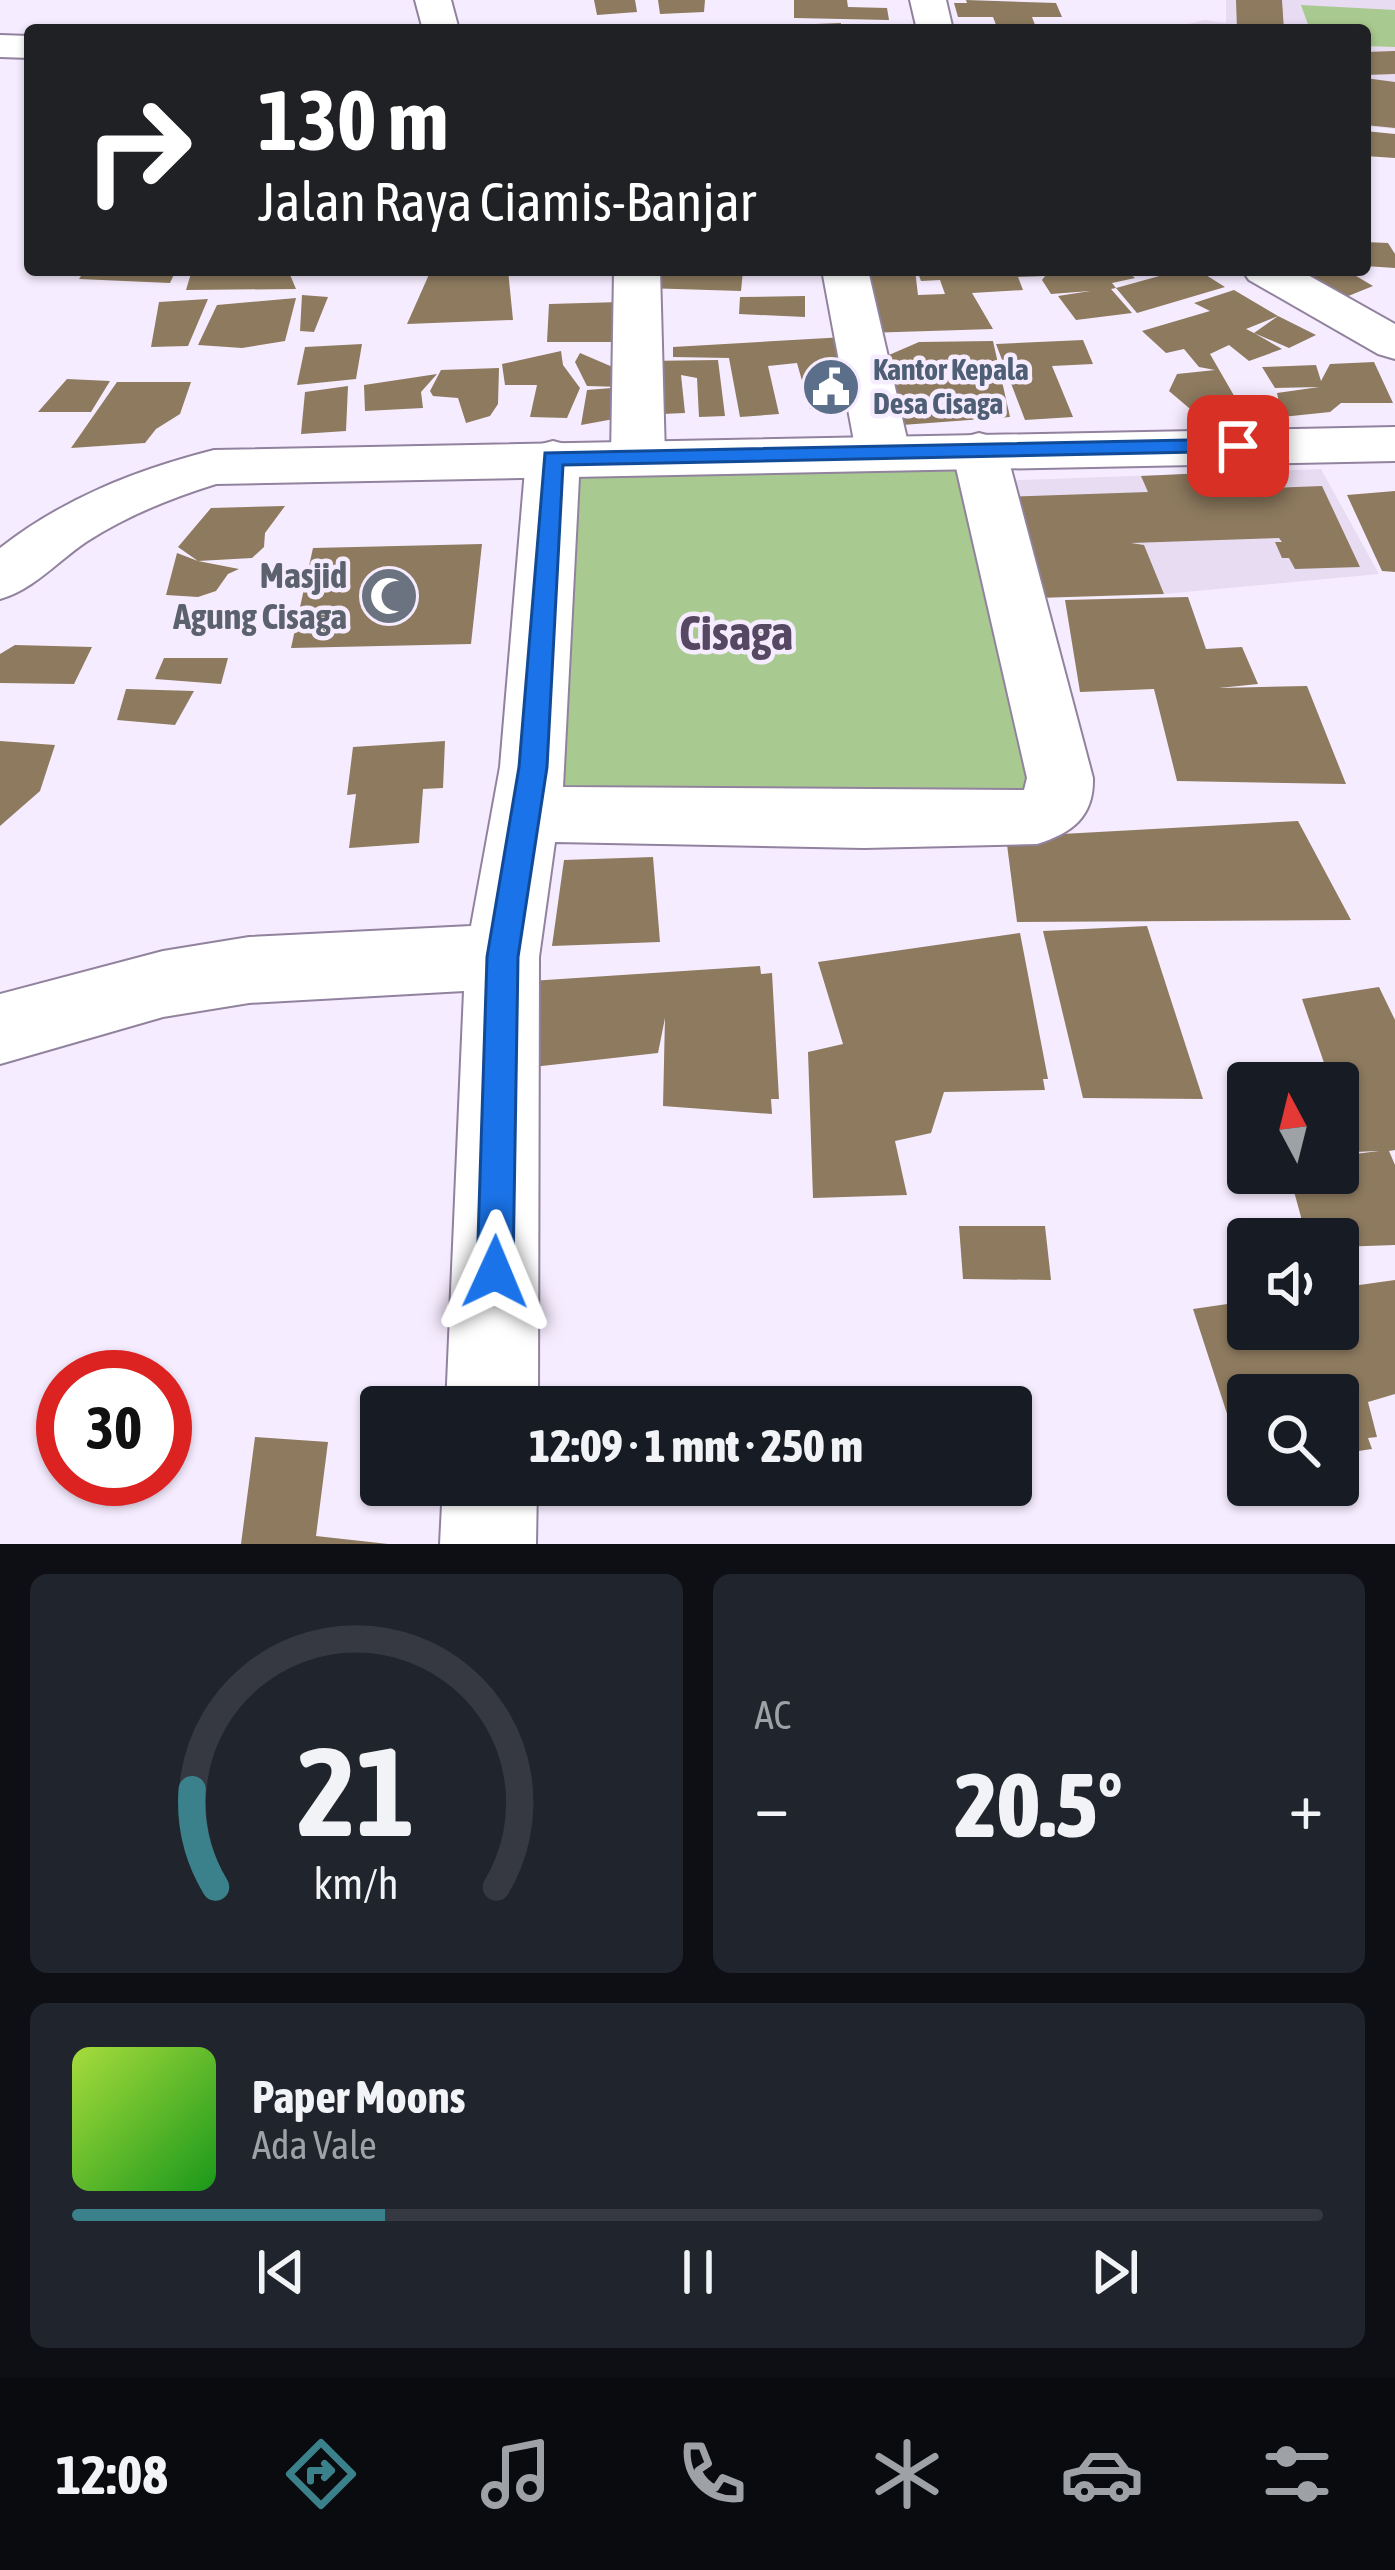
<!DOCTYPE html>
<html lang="id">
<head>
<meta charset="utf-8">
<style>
  :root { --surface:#171b24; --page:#20242c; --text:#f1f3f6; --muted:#9ea1a6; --line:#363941; --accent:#3b818c }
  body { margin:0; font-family:"Asap Condensed",sans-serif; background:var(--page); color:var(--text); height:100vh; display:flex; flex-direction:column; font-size:45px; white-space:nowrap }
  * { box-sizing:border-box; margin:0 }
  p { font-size:39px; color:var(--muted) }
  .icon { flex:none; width:66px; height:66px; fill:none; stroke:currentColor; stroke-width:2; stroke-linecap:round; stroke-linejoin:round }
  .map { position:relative; height:1544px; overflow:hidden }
  .details { display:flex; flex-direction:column; gap:30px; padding:30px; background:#0d0f14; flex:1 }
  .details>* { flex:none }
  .guide { position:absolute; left:24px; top:24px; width:1347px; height:252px; border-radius:12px; box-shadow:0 3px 9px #0004; background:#202124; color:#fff; overflow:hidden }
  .needle { width:78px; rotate:353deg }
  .fabs { position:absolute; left:1227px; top:1062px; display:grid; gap:24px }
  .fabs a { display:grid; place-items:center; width:132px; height:132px; border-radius:12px; background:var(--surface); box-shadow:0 3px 9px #0004; font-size:60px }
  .speed { position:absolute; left:36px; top:1350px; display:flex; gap:24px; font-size:60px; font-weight:700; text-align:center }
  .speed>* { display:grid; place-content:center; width:156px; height:156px; border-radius:50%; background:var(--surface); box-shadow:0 3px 9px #0004; line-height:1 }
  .speed .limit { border:18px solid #d22; background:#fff; color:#111 }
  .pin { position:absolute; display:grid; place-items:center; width:102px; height:102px; color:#fff; margin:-51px; border-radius:24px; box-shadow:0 6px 18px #0006 }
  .me { position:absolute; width:132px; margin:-66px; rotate:1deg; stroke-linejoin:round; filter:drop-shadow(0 0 9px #0008) }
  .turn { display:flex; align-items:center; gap:42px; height:252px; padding:0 36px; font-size:54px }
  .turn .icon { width:156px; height:156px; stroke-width:2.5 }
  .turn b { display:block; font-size:84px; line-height:102px }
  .big { font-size:90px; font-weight:800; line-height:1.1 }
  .details .widget { flex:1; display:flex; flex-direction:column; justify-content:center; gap:18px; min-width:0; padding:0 42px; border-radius:18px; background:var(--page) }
  .details .dial { align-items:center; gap:0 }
  .dial svg { height:312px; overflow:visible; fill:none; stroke:var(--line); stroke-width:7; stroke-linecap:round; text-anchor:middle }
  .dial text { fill:var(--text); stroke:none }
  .song { display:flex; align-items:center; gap:36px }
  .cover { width:144px; height:144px; border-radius:18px; background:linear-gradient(135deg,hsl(80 70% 55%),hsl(120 70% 35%)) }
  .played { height:12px; border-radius:6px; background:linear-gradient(90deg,var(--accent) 25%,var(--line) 25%) }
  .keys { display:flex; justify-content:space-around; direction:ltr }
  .heat { display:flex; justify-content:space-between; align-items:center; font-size:66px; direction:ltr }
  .details .tiles { flex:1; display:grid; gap:30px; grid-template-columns:1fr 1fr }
  .widget:last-child { grid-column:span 2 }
  .trip { position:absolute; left:360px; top:1386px; width:672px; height:120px; border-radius:12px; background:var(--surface); box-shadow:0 3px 9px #0004; font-weight:800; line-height:120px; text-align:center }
  .tabs { display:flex; height:192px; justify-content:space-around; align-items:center; background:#090b0e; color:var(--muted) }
  .tabs .icon { width:84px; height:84px }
  .tabs .on { color:var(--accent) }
  .tabs b { font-size:54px; color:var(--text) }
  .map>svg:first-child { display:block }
</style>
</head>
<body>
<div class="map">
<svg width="1395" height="1544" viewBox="0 0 1395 1544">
  <rect width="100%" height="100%" fill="#f6ecff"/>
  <g fill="#e8dcf2">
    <polygon points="1226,0 1395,0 1395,129 1365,126 1365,30 1162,30 1205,20 1226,23"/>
    <polygon points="1321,469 1379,574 1164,594 1144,545 1019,549 997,481"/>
  </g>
  <g fill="#a8c98f">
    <polygon points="1301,5 1395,10 1395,47 1365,46 1365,30 1310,30"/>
    <polygon points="975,468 1042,798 553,799 566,472"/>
  </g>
  <g fill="#8d7a5f">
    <polygon points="594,0 635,0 637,12 597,15"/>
    <polygon points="658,0 705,0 704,12 660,14"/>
    <polygon points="794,0 847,0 848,7 887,8 889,20 794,18"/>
    <polygon points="966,0 1056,3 1062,17 1032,17 1037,30 998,30 993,17 958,17 954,3 967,3"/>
    <polygon points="1236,0 1282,0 1284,30 1237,30"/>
    <polygon points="841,23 840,30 765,30 765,26"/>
    <polygon points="1395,51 1395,74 1365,75 1365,52"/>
    <polygon points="1365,78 1395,82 1395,128 1365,125"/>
    <polygon points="1365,131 1395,134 1395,158 1365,156"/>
    <polygon points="1365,242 1388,243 1395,254 1395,268 1365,266"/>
    <polygon points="85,270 176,270 170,283 79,279"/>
    <polygon points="192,270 288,270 296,289 186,290"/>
    <polygon points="431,270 508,270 513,320 407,324"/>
    <polygon points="654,270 743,270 741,291 644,288"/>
    <polygon points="861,270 915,270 918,295 945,294 940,280 921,281 917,270 1042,270 1045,276 1044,270 1125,270 1135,278 1112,283 1116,288 1111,289 1132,313 1076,320 1058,296 1090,291 1051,294 1042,280 1045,276 1018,277 1023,290 972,293 993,329 865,333"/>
    <polygon points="1181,270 1198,270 1225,287 1137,313 1116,288"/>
    <polygon points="1330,270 1346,270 1373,286 1341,299 1308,279"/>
    <polygon points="1234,290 1278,316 1246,329 1254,333 1278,316 1316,335 1289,348 1254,333 1282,349 1249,361 1229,345 1210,354 1240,406 1189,408 1169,391 1177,374 1215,370 1199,367 1184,349 1166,353 1142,331 1210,311 1194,303"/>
    <polygon points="302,295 328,297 314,332 300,331"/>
    <polygon points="805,296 805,317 739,314 740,297"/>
    <polygon points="296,298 285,341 242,348 198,345 217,305"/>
    <polygon points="208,299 188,346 151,347 159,302"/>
    <polygon points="621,302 619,342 547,342 549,304"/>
    <polygon points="845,337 863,411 810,409 797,363 768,366 779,414 740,417 729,358 673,357 673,347"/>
    <polygon points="1083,340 1093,364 1052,366 1073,417 1025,420 996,344"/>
    <polygon points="993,341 1010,417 902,425 882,358 919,342"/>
    <polygon points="362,344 356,379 297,385 305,347"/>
    <polygon points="561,351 563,365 580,388 567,418 530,417 537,385 505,385 502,364"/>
    <polygon points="580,353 622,371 624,387 614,419 581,425 587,390 624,387 587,386 575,362"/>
    <polygon points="718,360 725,416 699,417 697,378 681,375 685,413 639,415 645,361"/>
    <polygon points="1374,362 1393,403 1341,403 1330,412 1282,417 1277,393 1319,387 1275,388 1262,367 1316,365 1321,381 1330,364"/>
    <polygon points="499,368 498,404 490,416 466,423 458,398 433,396 430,391 441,370"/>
    <polygon points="437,374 421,392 423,408 365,411 364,385"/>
    <polygon points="67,379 110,381 91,412 38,412"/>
    <polygon points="117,382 191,382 180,414 156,429 145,443 71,448"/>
    <polygon points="348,386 346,431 301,434 305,392"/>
    <polygon points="1206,473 1213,490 1322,486 1360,567 1295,569 1289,558 1282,558 1275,542 1282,542 1279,538 1131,543 1144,545 1164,594 1037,598 1003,497 1148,492 1141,476"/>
    <polygon points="1395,491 1395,572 1382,571 1347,495"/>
    <polygon points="285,506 265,533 264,547 252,558 198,561 239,569 228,574 216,591 198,597 166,595 177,553 198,561 178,547 211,508"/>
    <polygon points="482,544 471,644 291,648 313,548"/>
    <polygon points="1188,597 1206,649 1242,647 1258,684 1219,688 1307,686 1346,784 1177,781 1154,689 1080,692 1065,600"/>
    <polygon points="15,645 92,647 74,684 0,683 0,654"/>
    <polygon points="164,658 228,658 221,684 155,679"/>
    <polygon points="126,689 194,691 175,725 117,720"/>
    <polygon points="0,741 55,745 40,791 0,826"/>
    <polygon points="445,741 443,788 423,789 419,843 349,848 356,794 347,795 353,747"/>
    <polygon points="1298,821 1351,920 1017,922 1006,837"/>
    <polygon points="653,857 660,942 552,946 564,860"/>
    <polygon points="1147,926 1203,1099 1083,1098 1043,931"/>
    <polygon points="1020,933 1048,1079 1043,1079 1045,1090 944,1092 931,1133 895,1141 907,1195 813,1198 808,1052 843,1044 818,962"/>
    <polygon points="760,966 761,974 772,973 779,1099 771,1099 772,1114 663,1106 665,1018 658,1053 506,1070 515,982"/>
    <polygon points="1379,987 1395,1020 1395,1150 1389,1151 1395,1165 1395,1245 1338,1247 1338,1239 1307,1239 1289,1173 1338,1173 1338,1156 1379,1151 1354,1152 1338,1104 1338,1083 1331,1083 1302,999"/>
    <polygon points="959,1226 1045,1226 1051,1280 963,1279"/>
    <polygon points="1395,1280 1395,1394 1368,1402 1377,1437 1368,1438 1372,1449 1338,1454 1338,1395 1248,1395 1247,1442 1241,1424 1231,1426 1193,1309 1248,1301 1248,1329 1338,1329 1338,1288"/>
    <polygon points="255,1437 328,1442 316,1536 388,1544 241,1544"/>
  </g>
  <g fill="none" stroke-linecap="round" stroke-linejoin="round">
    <defs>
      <g id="minor">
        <polygon points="415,0 451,0 459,30 423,30"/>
        <polygon points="0,35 30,36 30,58 0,57"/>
        <polygon points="614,270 660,270 665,457 657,469 638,474 619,469 611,457"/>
        <polygon points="822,270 868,270 910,452 902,464 883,469 864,464 856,452"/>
        <path d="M979,433L998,438L1006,450L1093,778C1094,817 1072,833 1037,844L864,848L555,842L539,957L538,1407H446L464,991L249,1003L163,1017L0,1064V994L163,951L249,937L471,926L500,767L526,458L534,446L553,441L572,446L580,458L563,787L1024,790L1027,778L952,450L960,438Z"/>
        <polygon points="443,1485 537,1485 536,1544 440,1544"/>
      </g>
      <g id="major">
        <polygon points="910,0 946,0 953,30 917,30"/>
        <polygon points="1242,270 1299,270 1395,324 1395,359 1378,354 1249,280"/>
      </g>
      <path id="highway" d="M1395,427V461L216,484C171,498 126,516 86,542C58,561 33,590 0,599V548C64,498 136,470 214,450Z"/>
    </defs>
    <use href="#minor" stroke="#91829e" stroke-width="4"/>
    <use href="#major" stroke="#91829e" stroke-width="4"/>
    <use href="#highway" stroke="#91829e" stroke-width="4"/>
    <use href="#minor" fill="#fff" fill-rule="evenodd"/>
    <use href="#major" fill="#fff" fill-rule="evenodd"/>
    <use href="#highway" fill="#fff" fill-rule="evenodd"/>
  </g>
  <polygon fill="#1a73e8" stroke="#114b97" stroke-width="3" points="1238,439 1249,446 1246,451 563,465 547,767 518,957 513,1272 508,1285 495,1290 482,1285 477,1272 487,957 519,767 545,453"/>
  <defs>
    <symbol id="civic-disc" viewBox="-11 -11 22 22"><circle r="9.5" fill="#5c6f8a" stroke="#f6ecff"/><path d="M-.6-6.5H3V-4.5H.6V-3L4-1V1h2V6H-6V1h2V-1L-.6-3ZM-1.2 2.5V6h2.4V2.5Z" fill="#fff"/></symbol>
    <symbol id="mosque-disc" viewBox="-11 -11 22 22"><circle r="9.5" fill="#6b7280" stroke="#f6ecff"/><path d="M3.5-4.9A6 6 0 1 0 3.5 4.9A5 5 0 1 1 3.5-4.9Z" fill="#fff"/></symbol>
  </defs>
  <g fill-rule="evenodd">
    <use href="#civic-disc" x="798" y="354" width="66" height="66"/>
    <use href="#mosque-disc" x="356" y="563" width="66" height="66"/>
  </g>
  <g text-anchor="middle" stroke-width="9" stroke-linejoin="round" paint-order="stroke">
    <g font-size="30" font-weight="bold" fill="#4e5e75" stroke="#f6ecff" text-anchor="start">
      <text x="873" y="380">Kantor Kepala<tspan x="873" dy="34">Desa Cisaga</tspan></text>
    </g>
    <g font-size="36" font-weight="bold" fill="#5b616d" stroke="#f6ecff" text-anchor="end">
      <text x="347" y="588">Masjid<tspan x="347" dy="41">Agung Cisaga</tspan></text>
    </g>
    <g font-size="48" font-weight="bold" fill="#564862" stroke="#f6ecff">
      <text x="736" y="650">Cisaga</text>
    </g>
  </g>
</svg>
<div class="fabs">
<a><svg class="needle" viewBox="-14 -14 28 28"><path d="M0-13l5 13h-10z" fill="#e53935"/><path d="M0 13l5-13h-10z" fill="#9ea1a6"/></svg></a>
<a><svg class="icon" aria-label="sound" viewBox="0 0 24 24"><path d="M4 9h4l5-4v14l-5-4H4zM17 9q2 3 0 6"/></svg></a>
<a><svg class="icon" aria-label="search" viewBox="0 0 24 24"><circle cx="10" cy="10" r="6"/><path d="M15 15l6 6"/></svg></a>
</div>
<div class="speed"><div class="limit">30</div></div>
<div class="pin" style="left:1238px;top:446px;background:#d93025"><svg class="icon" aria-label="arrive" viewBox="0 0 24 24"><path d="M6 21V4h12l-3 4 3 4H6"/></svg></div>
<svg class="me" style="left:495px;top:1272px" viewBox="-20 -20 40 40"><path d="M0-17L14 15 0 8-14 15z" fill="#1a73e8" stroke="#fff" stroke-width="4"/></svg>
<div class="trip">12:09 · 1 mnt · 250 m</div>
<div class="guide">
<div class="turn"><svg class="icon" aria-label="right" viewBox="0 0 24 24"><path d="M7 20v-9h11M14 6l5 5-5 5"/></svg><div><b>130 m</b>Jalan Raya Ciamis-Banjar</div></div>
</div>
</div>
<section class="details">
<div class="tiles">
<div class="widget dial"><svg viewBox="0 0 100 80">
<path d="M14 69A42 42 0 1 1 86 69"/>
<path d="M14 69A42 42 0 0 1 8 44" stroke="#3b818c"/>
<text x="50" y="56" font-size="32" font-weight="700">21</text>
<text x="50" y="72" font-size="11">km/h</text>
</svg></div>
<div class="widget"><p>AC</p>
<div class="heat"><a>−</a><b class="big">20.5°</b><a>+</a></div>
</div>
<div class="widget">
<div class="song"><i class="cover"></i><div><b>Paper Moons</b><p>Ada Vale</p></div></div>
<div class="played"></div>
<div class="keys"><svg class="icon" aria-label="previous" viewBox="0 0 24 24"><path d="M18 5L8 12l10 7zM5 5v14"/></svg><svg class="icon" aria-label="pause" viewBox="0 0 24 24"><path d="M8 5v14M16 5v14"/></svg><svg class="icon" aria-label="next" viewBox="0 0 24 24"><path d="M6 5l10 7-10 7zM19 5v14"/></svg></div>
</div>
</div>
</section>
<nav class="tabs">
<b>12:08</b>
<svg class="icon on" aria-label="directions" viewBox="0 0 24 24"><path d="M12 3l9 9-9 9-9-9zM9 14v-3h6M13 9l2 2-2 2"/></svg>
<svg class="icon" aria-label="music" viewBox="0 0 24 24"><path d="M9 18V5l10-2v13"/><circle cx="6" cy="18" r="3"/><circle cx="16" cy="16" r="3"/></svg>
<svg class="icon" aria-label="phone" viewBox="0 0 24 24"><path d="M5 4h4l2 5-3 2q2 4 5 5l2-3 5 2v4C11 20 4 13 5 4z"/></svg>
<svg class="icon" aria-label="climate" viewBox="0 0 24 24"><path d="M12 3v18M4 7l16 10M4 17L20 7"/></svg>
<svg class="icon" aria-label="car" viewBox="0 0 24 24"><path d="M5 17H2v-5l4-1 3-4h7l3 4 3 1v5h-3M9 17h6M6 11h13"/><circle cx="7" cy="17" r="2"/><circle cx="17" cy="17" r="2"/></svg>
<svg class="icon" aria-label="filters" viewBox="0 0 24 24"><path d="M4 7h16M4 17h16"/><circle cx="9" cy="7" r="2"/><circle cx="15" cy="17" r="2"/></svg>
</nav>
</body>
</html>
